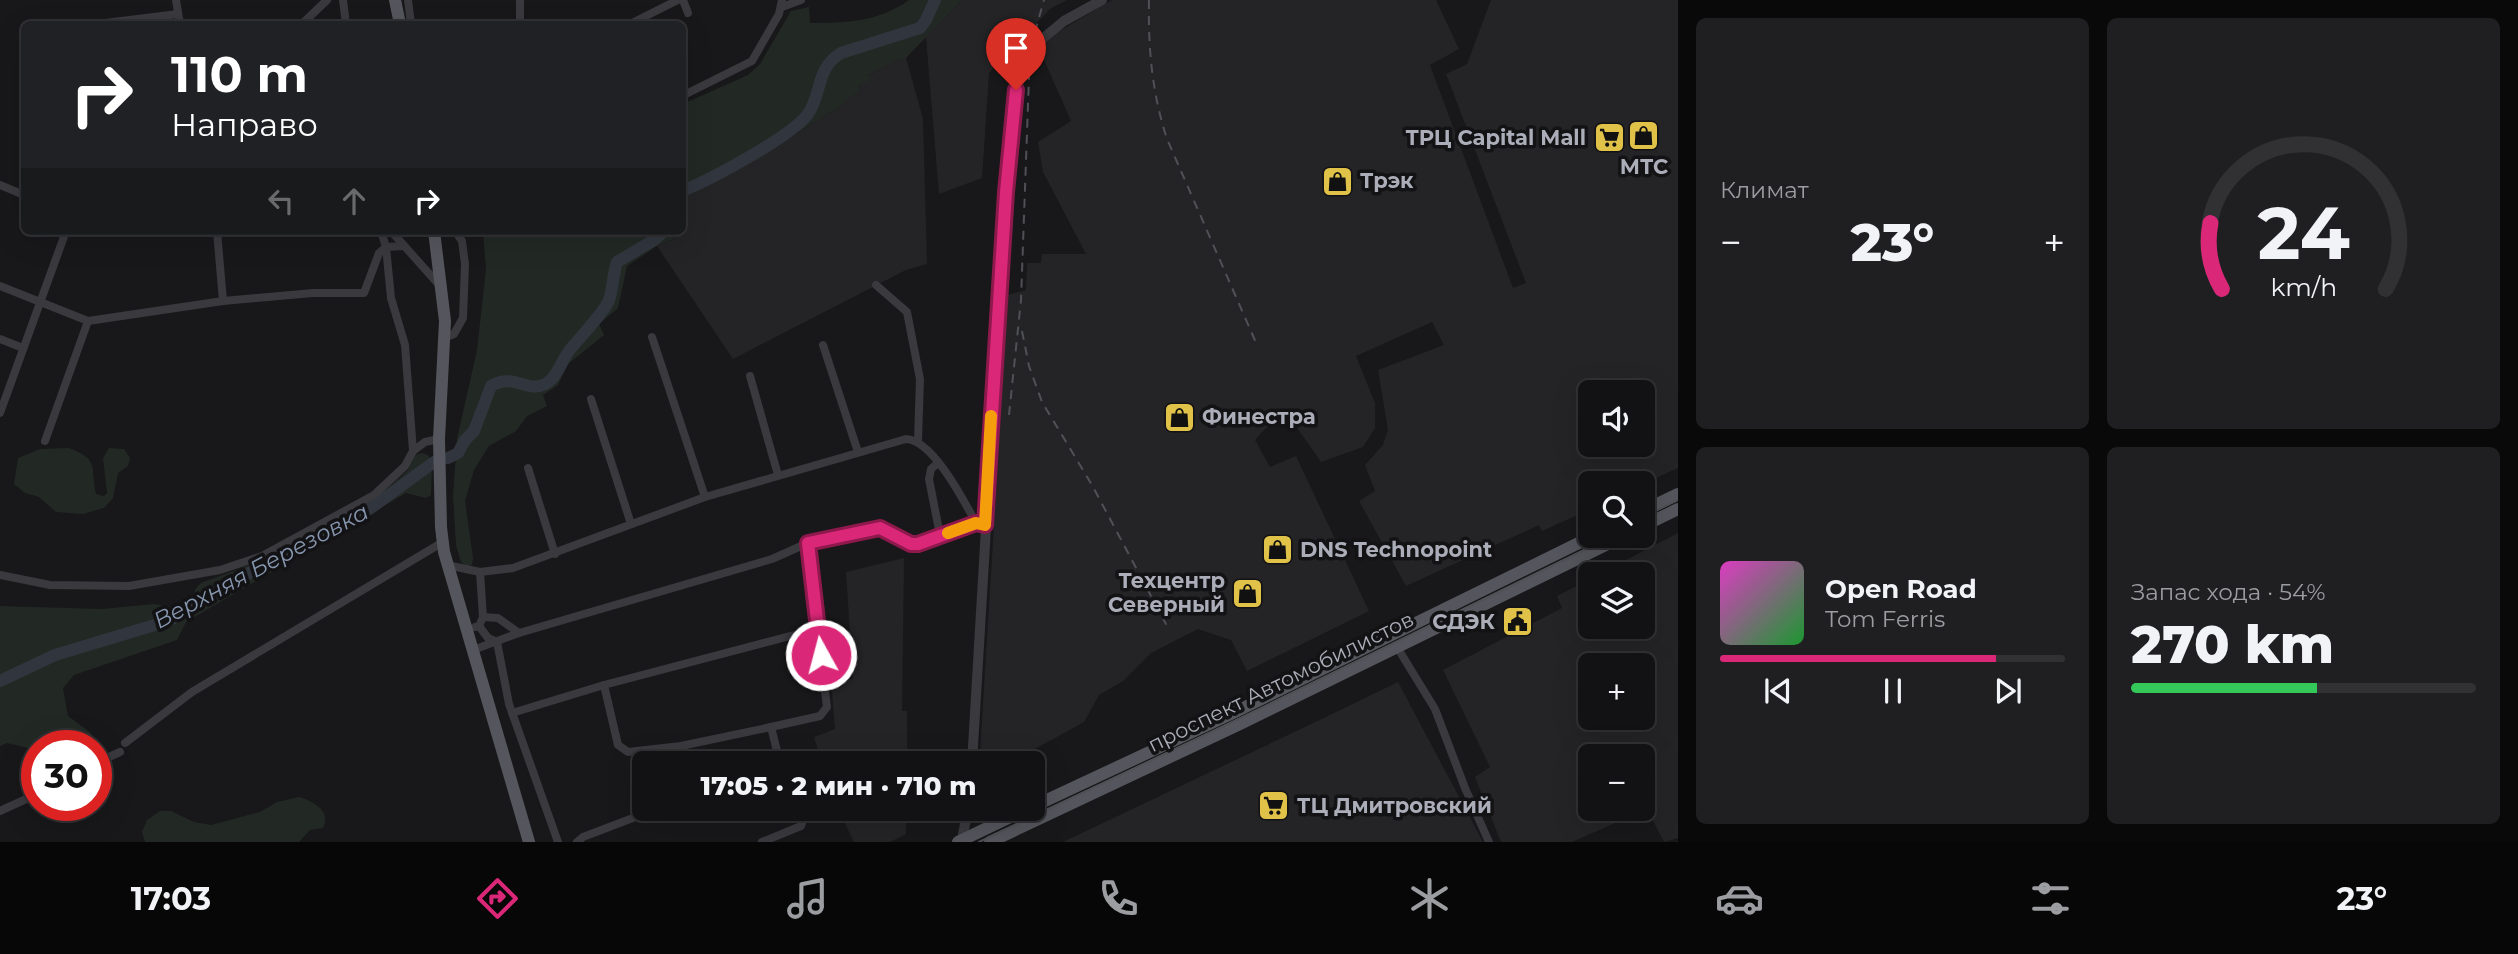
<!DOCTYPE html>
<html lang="ru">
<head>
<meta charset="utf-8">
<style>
  :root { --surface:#121113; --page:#1f1f21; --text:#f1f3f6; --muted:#9c9da0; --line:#313133; --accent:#db2777 }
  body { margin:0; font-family:Montserrat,sans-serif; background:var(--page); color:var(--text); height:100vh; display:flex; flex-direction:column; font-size:26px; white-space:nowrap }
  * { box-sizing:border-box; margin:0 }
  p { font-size:23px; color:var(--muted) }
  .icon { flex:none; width:38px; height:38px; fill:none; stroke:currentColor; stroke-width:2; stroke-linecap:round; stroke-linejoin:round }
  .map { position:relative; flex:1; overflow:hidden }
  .details { display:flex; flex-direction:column; gap:18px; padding:18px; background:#0a090a; width:840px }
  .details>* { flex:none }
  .guide { position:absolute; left:21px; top:21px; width:665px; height:214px; border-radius:10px; box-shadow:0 7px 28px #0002,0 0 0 2px var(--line); background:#202124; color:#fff; overflow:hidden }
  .fabs { position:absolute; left:1578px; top:380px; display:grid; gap:14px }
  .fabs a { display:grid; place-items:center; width:77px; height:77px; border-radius:10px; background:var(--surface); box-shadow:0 7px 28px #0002,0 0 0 2px var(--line); font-size:35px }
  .speed { position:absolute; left:21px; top:730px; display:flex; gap:14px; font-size:35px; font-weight:700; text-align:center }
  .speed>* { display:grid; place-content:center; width:91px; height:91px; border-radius:50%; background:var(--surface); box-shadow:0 7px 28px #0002,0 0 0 2px var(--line); line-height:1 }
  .speed .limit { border:10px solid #d22; background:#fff; color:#111 }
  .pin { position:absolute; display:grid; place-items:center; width:60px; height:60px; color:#fff; margin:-72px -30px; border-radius:50% 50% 50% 0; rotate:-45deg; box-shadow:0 0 7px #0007 }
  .pin .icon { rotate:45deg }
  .me { position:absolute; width:77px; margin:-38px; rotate:353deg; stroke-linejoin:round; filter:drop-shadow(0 0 5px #0008) }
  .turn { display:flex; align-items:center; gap:24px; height:147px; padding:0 35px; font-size:32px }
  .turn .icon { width:91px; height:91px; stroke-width:2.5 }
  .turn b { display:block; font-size:49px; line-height:60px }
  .lanes { display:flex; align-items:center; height:66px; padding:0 35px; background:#0003; justify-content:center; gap:35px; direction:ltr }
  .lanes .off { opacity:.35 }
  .big { font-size:52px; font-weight:800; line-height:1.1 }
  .details .card { flex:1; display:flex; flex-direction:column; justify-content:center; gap:10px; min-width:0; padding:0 24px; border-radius:10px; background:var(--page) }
  .details .dial { align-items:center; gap:0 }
  .dial svg { height:182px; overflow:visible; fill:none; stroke:var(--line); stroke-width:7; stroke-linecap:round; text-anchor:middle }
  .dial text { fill:var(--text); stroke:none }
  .song { display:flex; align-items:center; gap:21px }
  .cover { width:84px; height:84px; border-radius:10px; background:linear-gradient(135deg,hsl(310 70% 55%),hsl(130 70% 35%)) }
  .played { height:7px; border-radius:4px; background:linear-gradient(90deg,var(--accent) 80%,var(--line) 80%) }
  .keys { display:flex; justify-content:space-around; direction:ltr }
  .heat { display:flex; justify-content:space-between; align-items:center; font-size:38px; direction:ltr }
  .charge { height:10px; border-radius:5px; background:linear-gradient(90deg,#34c759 54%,var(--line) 0) }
  .details .tiles { flex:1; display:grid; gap:18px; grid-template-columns:repeat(2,1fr) }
  .trip { position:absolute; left:632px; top:751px; width:413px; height:70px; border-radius:10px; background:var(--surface); box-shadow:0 7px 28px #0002,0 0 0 2px var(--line); font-weight:800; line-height:70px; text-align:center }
  .menu { display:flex; height:112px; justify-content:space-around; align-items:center; background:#070708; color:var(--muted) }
  .menu .icon { width:49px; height:49px }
  .menu .on { color:var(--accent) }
  .menu b { font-size:32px; color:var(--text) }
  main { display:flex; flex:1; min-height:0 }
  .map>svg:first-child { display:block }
</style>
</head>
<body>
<main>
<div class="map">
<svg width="1678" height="842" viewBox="0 0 1678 842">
  <rect width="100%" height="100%" fill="#181719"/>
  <g fill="#242426" fill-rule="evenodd">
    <polygon points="962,0 1067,0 1051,8 989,73 982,178 939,194 926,37"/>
    <path d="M1112,0H1436L1459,49L1430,65L1513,288L1526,283L1446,74L1467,64L1491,0H1678V468L1643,484L1591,483V509L1542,531L1539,525L1406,586L1359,501L1375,491L1365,465L1383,445L1388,430L1378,370L1444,345L1432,322L1356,356L1375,403V428L1363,447L1321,462L1291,419L1266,428L1255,440L1270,467L1296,456L1369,611L1247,671L1231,640L1198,629L1151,653L1123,681L1099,695L1084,722L1009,763H984L980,754L1008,295L1026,290L1027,263H1041L1042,254H1086L1043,172L1038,142L1071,121L1042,55L1046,39ZM1591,392H1643V444H1591Z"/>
    <polygon points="899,58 906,58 923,119 927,264 906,270 733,359 657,246 674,239 676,231 682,231 683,196 737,169 845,104 843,101 860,91 858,87 867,76"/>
    <path d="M1678,533V838L1664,842L1647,809L1572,842H1501L1475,777L1490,767L1443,670L1562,608L1557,596L1591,579V626H1643V574H1599ZM1591,665H1643V718H1591ZM1591,756H1643V808H1591Z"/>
    <polygon points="904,558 902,711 907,711 907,763 822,763 814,737 835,729 831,680 853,679 846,572"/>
    <polygon points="1398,682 1483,842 1063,842 1328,716"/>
    <polygon points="838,809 906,809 906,834 890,842 854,842"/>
  </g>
  <g fill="#222924">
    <path d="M909,0H962L906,58L899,59L868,75L870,80L858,86L860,91L844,101L845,104L737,169L683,196V104L748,75L760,64L791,11L809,7L810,23C847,23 878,22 909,0Z"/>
    <polygon points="483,231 676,231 674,239 657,246 627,266 618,308 599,324 604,335 568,364 558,385 543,395 547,406 527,416 516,431 489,446 474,470 465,501 473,558 472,565 466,567 461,562 456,545 453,496 457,439 477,350 486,269"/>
    <path d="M69,448C100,460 90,466 96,494L104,496L107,493L103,458L109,448L124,449L130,458L128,466L118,473L113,498L104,508L83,514L56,512L39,497L25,493L14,484L18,458L40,449Z"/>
    <polygon points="422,453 428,455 432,462 431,495 426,498 406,493 186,622 177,640 74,675 63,688 68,716 91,733 93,745 37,746 37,750 7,743 0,746 0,606 102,609 154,604 180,608 189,606 196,588 201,583 263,560 371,503 408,470 415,455"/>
    <path d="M299,797C313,801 332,811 323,828L310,830L299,842H145L142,832L147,820L160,811H171L194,822L211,825L260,812L277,802Z"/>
  </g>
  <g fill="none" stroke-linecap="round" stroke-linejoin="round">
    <g stroke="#31363e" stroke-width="12">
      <path d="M682,191C710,180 792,136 808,114C823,92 815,69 841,53L920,28L926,20L935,0"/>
      <path d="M448,458L458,453L465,440L474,431L491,386C514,373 526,392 543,385C556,380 561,362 569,351C578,339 605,312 609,300C613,288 613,274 617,262L654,240L664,231"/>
      <polyline points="0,681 55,655 168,621 256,569 371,508 434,462"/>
    </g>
    <g stroke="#39393e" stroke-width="8">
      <polyline points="176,0 180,24"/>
      <polyline points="343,0 346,24"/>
      <polyline points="408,0 411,24"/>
      <polyline points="520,0 520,24"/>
      <polyline points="683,0 688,13"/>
      <polyline points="782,7 801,0"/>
      <polyline points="97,24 178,14"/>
      <polyline points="302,24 327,0"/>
      <polyline points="630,24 678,0"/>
      <polyline points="682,96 752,61 779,14 782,0"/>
      <polyline points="0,185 24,195"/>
      <polyline points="381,231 386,247 391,298 405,345 413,451"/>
      <polyline points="391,231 441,287"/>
      <polyline points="876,285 907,312 920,379 918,441"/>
      <polyline points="0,286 88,321 223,301 217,231"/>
      <polyline points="223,301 313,293 364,293 379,253 386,247 404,246"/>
      <polyline points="652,337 705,497"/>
      <polyline points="444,338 454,334 463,318 465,264 462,241 455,231"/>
      <polyline points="0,339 23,348"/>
      <polyline points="823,345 858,452"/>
      <polyline points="750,376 778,475"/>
      <polyline points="591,399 631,524"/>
      <polyline points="0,413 66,231"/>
      <polyline points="45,441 88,321"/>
      <polyline points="528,468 555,554"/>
      <polyline points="940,535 976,523"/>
      <path d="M447,565L480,572L513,568L705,497L906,439C933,440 964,501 976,523L985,525"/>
      <polyline points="0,575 50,585 129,586 220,570 262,556 374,495 405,466 413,451 425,442 439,439"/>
      <polyline points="483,617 498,618 519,633"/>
      <polyline points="479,626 488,638 497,642 509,704 558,842"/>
      <polyline points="475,627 479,626 483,617 480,572"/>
      <polyline points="817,629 808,543 880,528 911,544 925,542 940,535 929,479 931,469 938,463"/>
      <polyline points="1397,647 1435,709 1465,788 1489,842"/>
      <polyline points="473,650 519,633 772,559 808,543"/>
      <polyline points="512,713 604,685 817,629 827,707 820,716 771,727 681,746 628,752 618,745 604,685"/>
      <polyline points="771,727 780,763"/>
      <polyline points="125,743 192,692 443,542"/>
      <polyline points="96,763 120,752"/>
      <polyline points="759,763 777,755"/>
      <polyline points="0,811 37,794"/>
      <polyline points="577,842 583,837 659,808"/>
      <polyline points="762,842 801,826 803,820 798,808"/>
    </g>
    <g stroke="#39393e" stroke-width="10">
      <polyline points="972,763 1006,192 1016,90 1030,49 1064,21 1102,0"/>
      <polyline points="962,840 968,808"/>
    </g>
    <g stroke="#55565d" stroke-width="12">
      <polyline points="395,0 400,24"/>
      <polyline points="434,231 445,321 439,439 441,527 444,552 529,842"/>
      <polyline points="1643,511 1678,494"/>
      <polyline points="1643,526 1678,509"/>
      <polyline points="1032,807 1235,712 1593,536"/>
      <polyline points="958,842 1029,808"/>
      <polyline points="990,842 1242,723 1624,536"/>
    </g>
    <g stroke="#505157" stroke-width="2">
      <polyline points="1643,517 1678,500"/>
      <polyline points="979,842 1239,719 1614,536"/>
    </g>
    <g stroke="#505157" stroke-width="2" stroke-dasharray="9 7" stroke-linecap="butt">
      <path d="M1149,0C1148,48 1152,93 1167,139L1257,345"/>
      <polyline points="1022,331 1029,366 1042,402 1092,485 1168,628"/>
      <polyline points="1009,415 1021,300 1030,49 1044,0"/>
    </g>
  </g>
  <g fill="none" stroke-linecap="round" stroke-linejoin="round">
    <defs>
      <polyline id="route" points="821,655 808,543 880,528 911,544 918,544 976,523 985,525 1006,192 1016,90"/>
    </defs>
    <use href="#route" stroke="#8e194d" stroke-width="18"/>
    <use href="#route" stroke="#db2777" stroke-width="12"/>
    <polyline stroke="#f59e0b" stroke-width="12" points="948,533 976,523 985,525 991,416"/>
  </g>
  <defs>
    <symbol id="shop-square" viewBox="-11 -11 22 22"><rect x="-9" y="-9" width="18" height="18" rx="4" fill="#e0c249" stroke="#131214"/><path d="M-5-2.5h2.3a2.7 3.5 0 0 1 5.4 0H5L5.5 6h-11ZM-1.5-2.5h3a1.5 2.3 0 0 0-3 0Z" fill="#111"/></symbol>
    <symbol id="supermarket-square" viewBox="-11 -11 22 22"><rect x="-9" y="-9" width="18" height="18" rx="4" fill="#e0c249" stroke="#131214"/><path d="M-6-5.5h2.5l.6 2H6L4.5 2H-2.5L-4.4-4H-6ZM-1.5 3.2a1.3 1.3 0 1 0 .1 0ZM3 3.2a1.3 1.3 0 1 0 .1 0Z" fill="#111"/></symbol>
    <symbol id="civic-square" viewBox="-11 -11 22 22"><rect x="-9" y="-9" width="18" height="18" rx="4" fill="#e0c249" stroke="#131214"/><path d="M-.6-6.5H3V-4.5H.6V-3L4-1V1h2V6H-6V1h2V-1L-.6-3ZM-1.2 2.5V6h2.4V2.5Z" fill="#111"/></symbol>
  </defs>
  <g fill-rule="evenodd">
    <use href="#shop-square" x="1626" y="118" width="35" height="35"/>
    <use href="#supermarket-square" x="1592" y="120" width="35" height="35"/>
    <use href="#shop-square" x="1320" y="164" width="35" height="35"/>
    <use href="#shop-square" x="1162" y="400" width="35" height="35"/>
    <use href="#shop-square" x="1260" y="532" width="35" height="35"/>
    <use href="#shop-square" x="1230" y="576" width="35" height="35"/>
    <use href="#civic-square" x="1500" y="604" width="35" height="35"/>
    <use href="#supermarket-square" x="1256" y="788" width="35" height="35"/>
  </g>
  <g text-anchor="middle" stroke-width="7" stroke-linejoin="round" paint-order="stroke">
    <g font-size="21" font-weight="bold" fill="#abadb8" stroke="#131214" text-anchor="start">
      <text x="1586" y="145" text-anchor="end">ТРЦ Capital Mall</text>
      <text x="1644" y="174" text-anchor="middle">МТС</text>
      <text x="1360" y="188">Трэк</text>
      <text x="1202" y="424">Финестра</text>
      <text x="1300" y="557">DNS Technopoint</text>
      <text x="1225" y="588" text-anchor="end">Техцентр<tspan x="1225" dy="24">Северный</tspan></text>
      <text x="1495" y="629" text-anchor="end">СДЭК</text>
      <text x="1297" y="813">ТЦ Дмитровский</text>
    </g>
    <g font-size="21" fill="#abadb8" stroke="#131214">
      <text transform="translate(1281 682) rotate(-26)" y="7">проспект Автомобилистов</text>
    </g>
    <g font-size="23" font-style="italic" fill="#8696af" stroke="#131214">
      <text transform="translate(261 566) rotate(-28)" y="8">Верхняя Березовка</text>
    </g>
  </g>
</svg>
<div class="fabs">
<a><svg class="icon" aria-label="sound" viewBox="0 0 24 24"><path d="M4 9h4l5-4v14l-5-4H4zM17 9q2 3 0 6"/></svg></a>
<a><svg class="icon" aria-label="search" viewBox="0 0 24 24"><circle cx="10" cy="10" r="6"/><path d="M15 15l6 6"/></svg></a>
<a><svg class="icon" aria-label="layers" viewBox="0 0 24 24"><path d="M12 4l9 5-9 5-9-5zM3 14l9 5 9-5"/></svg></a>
<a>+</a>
<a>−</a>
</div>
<div class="speed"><div class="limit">30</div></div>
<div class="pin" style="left:1016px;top:90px;background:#d93025"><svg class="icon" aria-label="arrive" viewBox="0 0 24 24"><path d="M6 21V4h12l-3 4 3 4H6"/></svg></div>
<svg class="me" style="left:821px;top:655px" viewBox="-20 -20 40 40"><circle r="17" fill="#db2777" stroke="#fff" stroke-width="3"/><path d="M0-11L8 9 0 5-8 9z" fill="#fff"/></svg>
<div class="trip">17:05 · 2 мин · 710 m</div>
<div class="guide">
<div class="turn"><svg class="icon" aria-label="right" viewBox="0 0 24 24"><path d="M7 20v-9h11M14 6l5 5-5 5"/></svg><div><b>110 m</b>Направо</div></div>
<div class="lanes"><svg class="icon off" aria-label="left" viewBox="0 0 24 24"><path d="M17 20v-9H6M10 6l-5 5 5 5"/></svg><svg class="icon off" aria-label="ahead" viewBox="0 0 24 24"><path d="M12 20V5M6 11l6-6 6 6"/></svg><svg class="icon" aria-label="right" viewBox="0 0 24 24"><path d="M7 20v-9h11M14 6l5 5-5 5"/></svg></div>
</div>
</div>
<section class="details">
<div class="tiles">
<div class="card"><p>Климат</p>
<div class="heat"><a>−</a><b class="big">23°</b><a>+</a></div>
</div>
<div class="card dial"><svg viewBox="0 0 100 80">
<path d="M14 69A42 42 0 1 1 86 69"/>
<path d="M14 69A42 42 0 0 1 9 40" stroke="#db2777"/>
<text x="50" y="56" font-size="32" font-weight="700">24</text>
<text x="50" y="72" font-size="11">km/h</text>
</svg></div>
<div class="card">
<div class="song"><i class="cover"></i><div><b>Open Road</b><p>Tom Ferris</p></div></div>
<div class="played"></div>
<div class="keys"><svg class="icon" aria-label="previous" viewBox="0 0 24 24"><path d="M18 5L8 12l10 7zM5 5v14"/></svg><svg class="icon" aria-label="pause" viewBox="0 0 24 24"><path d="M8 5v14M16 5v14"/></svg><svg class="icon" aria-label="next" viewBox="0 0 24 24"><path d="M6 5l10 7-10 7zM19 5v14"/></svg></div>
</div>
<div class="card"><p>Запас хода · 54%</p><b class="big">270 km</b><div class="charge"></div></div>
</div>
</section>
</main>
<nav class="menu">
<b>17:03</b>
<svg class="icon on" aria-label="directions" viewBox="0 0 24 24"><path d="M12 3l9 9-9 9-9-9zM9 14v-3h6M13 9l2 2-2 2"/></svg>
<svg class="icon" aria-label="music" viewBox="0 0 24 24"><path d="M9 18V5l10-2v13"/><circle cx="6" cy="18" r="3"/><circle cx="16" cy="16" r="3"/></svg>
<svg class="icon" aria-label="phone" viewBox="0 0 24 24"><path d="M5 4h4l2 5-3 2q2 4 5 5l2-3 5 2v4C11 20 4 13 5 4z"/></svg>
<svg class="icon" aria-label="climate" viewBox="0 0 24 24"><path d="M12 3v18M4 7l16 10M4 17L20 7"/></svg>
<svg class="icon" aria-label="car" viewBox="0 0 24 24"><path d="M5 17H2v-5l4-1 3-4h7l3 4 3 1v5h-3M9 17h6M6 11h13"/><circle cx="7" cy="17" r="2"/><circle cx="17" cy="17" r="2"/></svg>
<svg class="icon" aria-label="filters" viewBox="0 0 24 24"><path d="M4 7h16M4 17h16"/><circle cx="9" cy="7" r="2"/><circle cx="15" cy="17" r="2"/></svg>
<b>23°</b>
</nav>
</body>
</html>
